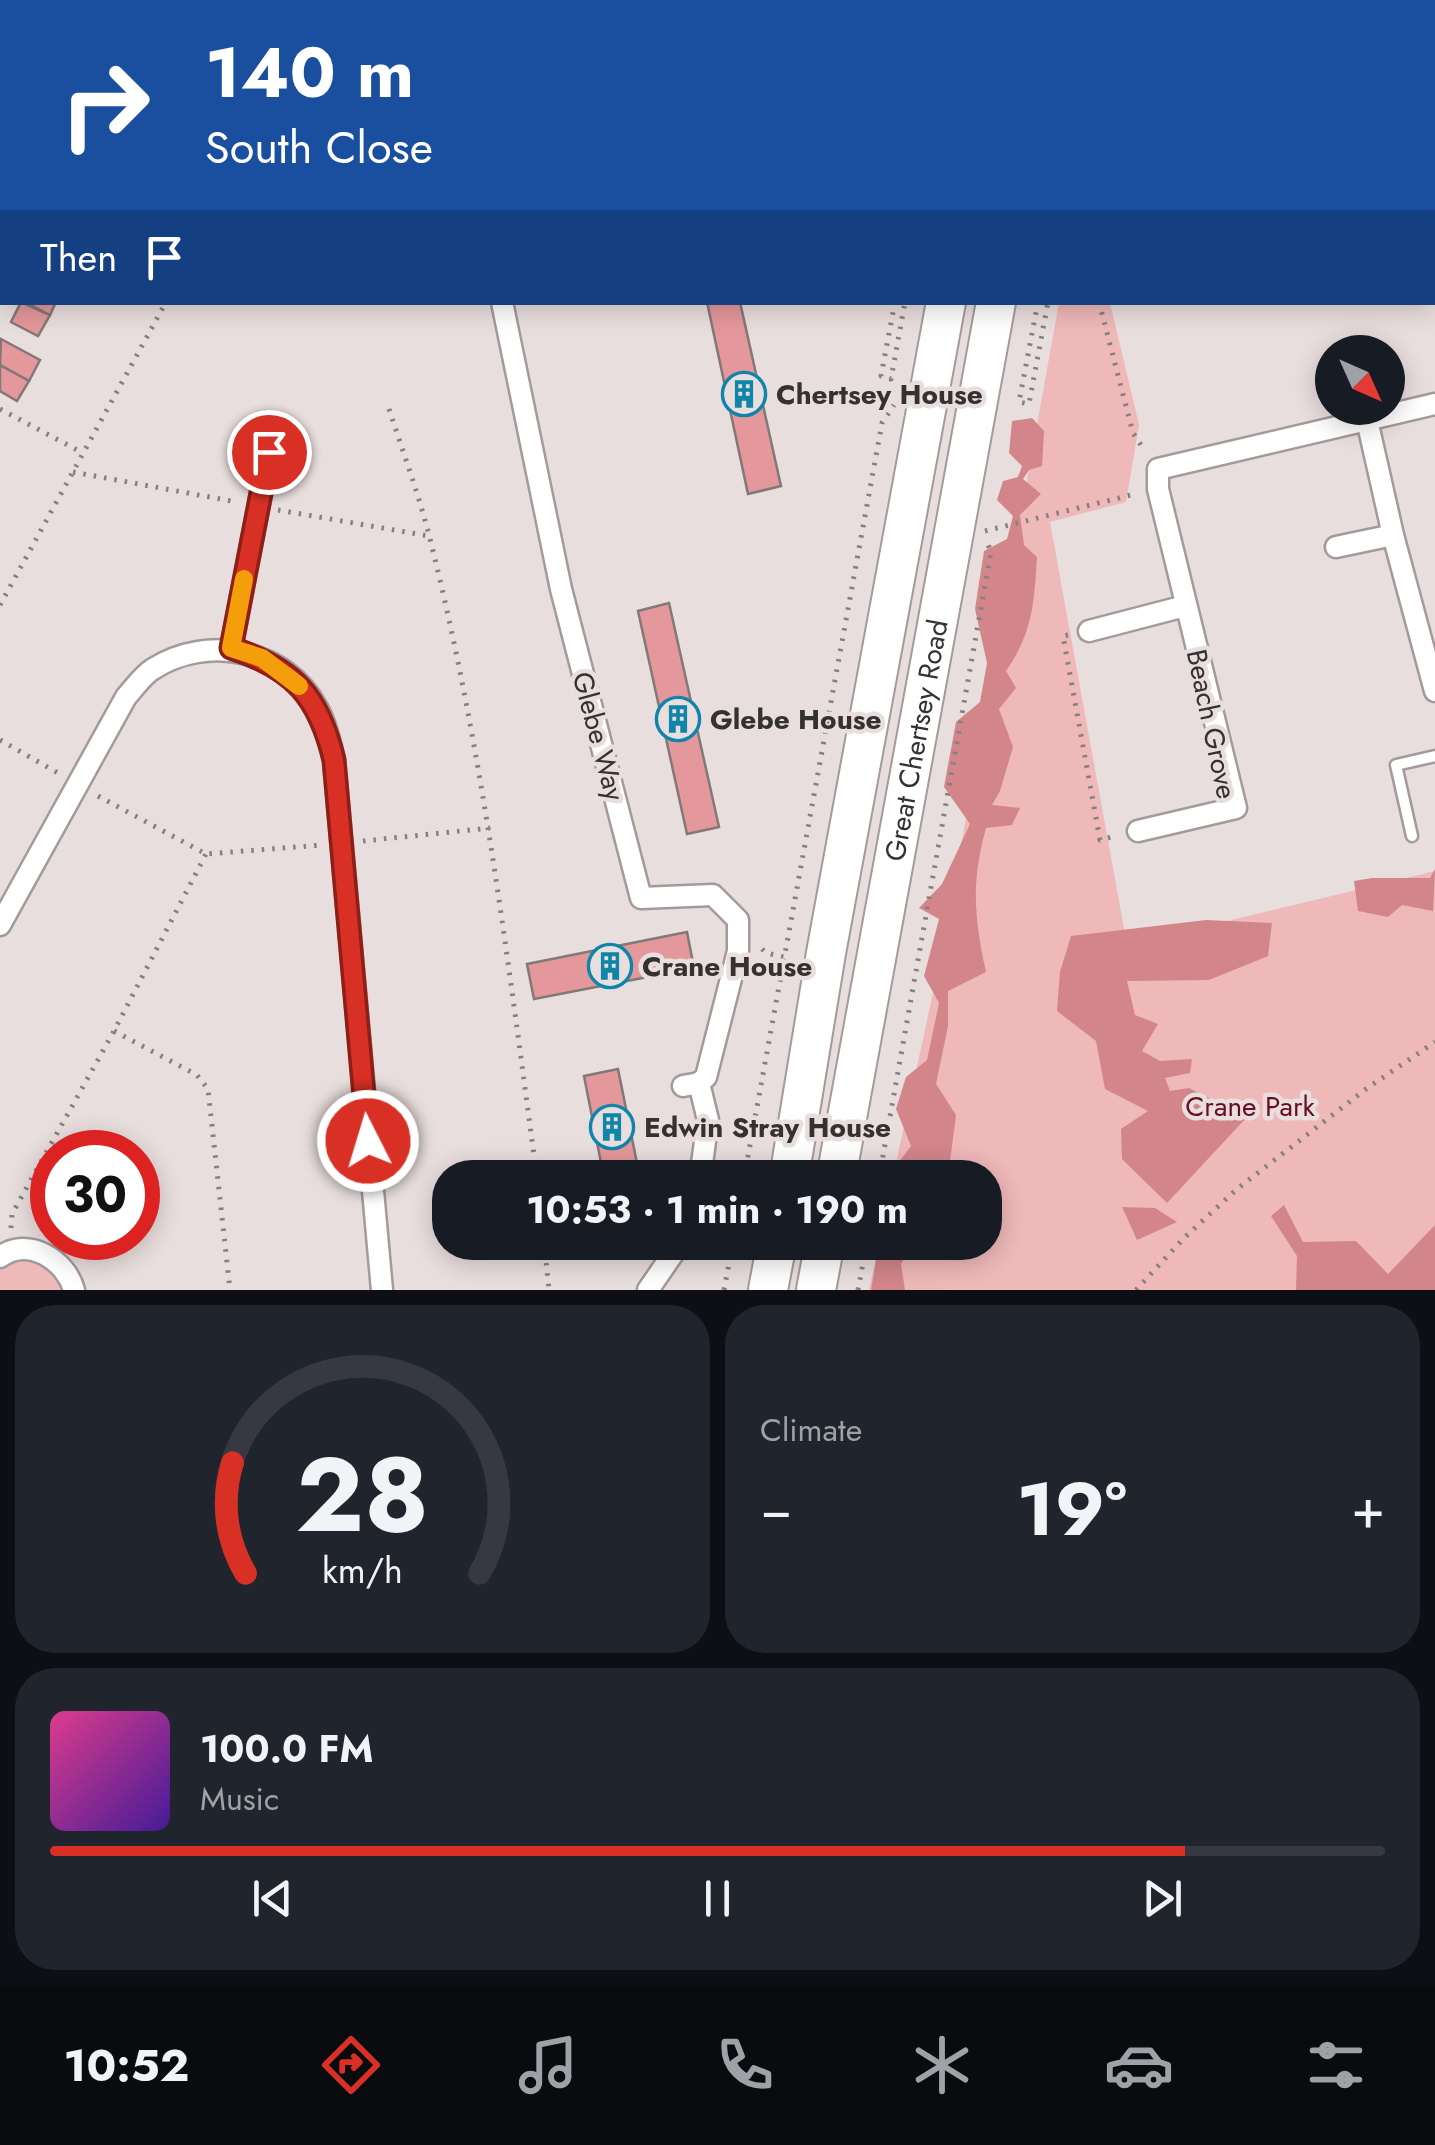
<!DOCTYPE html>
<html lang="en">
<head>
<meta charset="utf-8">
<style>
  :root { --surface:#171b24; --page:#20242c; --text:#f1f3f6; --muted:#9ea1a6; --line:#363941; --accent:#d93025 }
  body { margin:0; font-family:Jost,sans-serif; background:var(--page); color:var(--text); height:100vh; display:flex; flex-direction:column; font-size:38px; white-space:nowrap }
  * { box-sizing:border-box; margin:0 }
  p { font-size:32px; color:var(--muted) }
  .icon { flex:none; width:55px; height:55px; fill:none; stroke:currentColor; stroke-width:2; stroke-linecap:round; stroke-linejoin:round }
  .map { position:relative; height:1290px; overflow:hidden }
  .details { display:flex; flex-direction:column; gap:15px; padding:15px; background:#0d0f14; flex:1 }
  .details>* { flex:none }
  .hud { position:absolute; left:0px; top:0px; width:1435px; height:305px; box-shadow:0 5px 25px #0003; background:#1a4fa0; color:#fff; overflow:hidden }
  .needle { width:65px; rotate:135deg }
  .buttons { position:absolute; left:1315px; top:335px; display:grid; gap:20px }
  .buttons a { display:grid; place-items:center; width:90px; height:90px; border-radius:50%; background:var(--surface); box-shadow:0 5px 25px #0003; font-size:50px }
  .speed { position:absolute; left:30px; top:1130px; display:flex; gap:20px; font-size:50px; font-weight:700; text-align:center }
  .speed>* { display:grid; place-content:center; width:130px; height:130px; border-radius:50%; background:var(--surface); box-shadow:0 5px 25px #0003; line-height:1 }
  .speed .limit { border:15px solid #d22; background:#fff; color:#111 }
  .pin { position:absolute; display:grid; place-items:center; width:85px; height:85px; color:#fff; margin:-42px; border:5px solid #fff; border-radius:50%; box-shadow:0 2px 10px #0007 }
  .me { position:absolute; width:110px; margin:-55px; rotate:355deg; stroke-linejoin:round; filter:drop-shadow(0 0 8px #0008) }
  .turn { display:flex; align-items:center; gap:35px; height:210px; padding:0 40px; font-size:45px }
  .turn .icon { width:130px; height:130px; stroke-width:2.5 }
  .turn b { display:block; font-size:70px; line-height:85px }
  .then { display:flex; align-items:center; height:95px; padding:0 40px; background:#0003; gap:20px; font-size:38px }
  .big { font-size:75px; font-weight:700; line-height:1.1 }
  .details .widget { flex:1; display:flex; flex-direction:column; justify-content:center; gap:15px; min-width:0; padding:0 35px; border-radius:40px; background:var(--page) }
  .details .dial { align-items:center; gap:0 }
  .dial svg { height:260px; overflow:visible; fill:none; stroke:var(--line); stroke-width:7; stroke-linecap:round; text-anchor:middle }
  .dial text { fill:var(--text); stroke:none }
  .song { display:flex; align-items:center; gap:30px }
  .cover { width:120px; height:120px; border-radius:15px; background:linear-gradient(135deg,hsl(330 70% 55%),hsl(260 70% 35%)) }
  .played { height:10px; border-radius:5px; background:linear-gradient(90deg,var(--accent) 85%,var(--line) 85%) }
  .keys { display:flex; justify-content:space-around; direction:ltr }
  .heat { display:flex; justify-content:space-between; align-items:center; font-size:55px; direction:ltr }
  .details .tiles { flex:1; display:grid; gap:15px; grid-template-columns:1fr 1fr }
  .widget:last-child { grid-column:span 2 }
  .trip { position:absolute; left:432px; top:1160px; width:570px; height:100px; border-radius:40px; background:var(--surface); box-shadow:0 5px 25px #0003; font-weight:700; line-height:100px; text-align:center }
  .tab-bar { display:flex; height:160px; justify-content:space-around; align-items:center; background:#090b0e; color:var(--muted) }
  .tab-bar .icon { width:70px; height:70px }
  .tab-bar .active { color:var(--accent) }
  .tab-bar b { font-size:45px; color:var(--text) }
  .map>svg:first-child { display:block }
</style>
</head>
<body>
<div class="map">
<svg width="1435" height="1290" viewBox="0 0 1435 1290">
  <rect width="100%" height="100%" fill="#e9dede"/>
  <g fill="#efb8b9">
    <polygon points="1059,303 1110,303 1139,425 1126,502 1050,522 1127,945 1435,871 1435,1290 869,1290 879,1243 985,1242 985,1178 893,1177 941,956"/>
    <polygon points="34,1250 74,1290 0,1290 0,1257"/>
  </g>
  <g fill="#d2868a">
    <path d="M1032,418L1044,431L1042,466L1029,470L1023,479L1041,494L1020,515L1024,545L1037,557C1034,603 1033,632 1006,671L1016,688L999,709L1013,747L1000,791L992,805L1020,808L1012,825L986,828C971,882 974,917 986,972L948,991V1026L936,1084L956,1115L948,1177H888L911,1146L896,1109L906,1077L927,1060L939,1003L924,976L939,919L919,908L942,884L970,824L944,787L956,722L980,702L987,663L975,609L984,551L1007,539L1013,516L997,500L1003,481L1018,477L1022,466L1009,453L1012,421Z"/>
    <polygon points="1435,869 1433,911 1402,905 1388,917 1358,911 1354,881 1372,878 1430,878"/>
    <polygon points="1206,920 1272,923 1268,956 1209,980 1127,981 1135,1015 1158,1024 1142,1051 1160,1061 1192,1059 1190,1073 1165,1078 1170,1091 1189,1088 1211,1099 1260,1103 1167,1203 1122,1159 1121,1129 1148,1111 1105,1089 1096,1041 1057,1011 1060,972 1071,936"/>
    <polygon points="1284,1205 1303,1242 1356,1241 1388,1274 1435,1225 1435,1290 1296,1290 1297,1256 1271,1216"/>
    <polygon points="1122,1207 1155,1208 1177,1222 1137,1240"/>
    <polygon points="879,1243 901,1243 910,1249 901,1264 905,1290 871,1290"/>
  </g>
  <g fill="#e5989b" stroke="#837878" stroke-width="2.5">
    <polygon points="21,302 50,315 38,336 11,322"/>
    <polygon points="25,302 56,302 50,315"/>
    <polygon points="707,302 740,302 781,486 748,494"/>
    <polygon points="1,339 40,360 29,381 0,365"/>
    <polygon points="0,365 29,381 17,401 0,391"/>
    <polygon points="669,603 719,827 687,834 638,611"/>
    <polygon points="687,932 694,968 534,999 527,964"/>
    <polygon points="618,1069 640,1178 604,1178 584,1076"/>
  </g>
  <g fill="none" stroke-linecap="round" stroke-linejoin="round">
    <defs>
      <polyline id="lane" points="1412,836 1396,765 1435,756"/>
      <g id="street">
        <polyline points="436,0 437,2"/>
        <polyline points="746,0 746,2"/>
        <polyline points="1432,109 1435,108"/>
        <polyline points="502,302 561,589 641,898 713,895 738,920 738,951 706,1077 699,1083 683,1086"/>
        <polyline points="1367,420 1393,535 1435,691"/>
        <polyline points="1336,547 1393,535"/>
        <polyline points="1089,631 1185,606"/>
        <polyline points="231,649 269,452"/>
        <polyline points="1138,831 1236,808 1158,489 1158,469 1435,404"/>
        <path d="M0,925L126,697C134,688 143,675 153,669C207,634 286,649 317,708C326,724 330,743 334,760L382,1290"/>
        <polyline points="699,1083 708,1120 700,1178"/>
        <path d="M0,1257C28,1236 66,1260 74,1290"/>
        <polyline points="648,1290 681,1242"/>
      </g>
      <g id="primary">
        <polyline points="108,2 110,0"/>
        <polyline points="0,206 2,201"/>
      </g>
      <g id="highway">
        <polyline points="999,2 1000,0"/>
        <polyline points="1052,2 1053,0"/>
        <polyline points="789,1178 826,953 946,302"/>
        <path id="s1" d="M836,1178L996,302"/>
        <polyline points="768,1290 777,1242"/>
        <polyline points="816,1290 825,1242"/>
      </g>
    </defs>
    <use href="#lane" stroke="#a59a9a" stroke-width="15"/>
    <use href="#street" stroke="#a59a9a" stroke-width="25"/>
    <use href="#primary" stroke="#a59a9a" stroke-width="38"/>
    <use href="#highway" stroke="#a59a9a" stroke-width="42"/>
    <g stroke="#878080" stroke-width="5" stroke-dasharray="2.5 8" stroke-linecap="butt">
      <polyline points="959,0 959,2"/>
      <polyline points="1109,2 1112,0"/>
      <polyline points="895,302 881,376 891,379 905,302"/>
      <polyline points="1038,302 1019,402 1029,404 1048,302"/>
      <polyline points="1099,302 1133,433 1145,451"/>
      <polyline points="0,409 83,453"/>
      <path d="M389,409C403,452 419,495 430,539C483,749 508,963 537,1178"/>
      <polyline points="73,472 237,502"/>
      <polyline points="278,510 429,536"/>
      <polyline points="985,531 1135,494"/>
      <polyline points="0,605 166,302"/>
      <polyline points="1068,635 1063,636 1100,840 1116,836"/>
      <polyline points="0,740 58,773"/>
      <polyline points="98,796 206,854 322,845"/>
      <polyline points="363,841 490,828"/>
      <polyline points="762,949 766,953 784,957"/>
      <polyline points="114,1031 197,1075 208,1089 230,1290"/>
      <polyline points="744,1178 882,423 894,405"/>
      <polyline points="879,1178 991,552 986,539"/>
      <polyline points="11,1228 12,1214 114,1031 206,854"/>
      <polyline points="544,1242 549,1290"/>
      <polyline points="724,1290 733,1242"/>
      <polyline points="858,1290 867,1242"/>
      <polyline points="1136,1290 1184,1238 1237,1189 1366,1089 1435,1042"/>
    </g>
    <use href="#lane" stroke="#fff" stroke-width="10"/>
    <use href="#street" stroke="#fff" stroke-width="20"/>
    <use href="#primary" stroke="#fff" stroke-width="32"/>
    <use href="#highway" stroke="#fff" stroke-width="38"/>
  </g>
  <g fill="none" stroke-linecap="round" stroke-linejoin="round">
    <defs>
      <path id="route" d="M269,452L231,648C294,668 319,697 334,760L368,1141"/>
    </defs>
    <use href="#route" stroke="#8d1f18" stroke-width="25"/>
    <use href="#route" stroke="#d93025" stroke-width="18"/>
    <polyline stroke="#f59e0b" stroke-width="18" points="244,579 231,648 262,658 299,686"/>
  </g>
  <defs>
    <symbol id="building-ring" viewBox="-11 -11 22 22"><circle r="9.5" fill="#e9dede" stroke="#0f85aa" stroke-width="1.5"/><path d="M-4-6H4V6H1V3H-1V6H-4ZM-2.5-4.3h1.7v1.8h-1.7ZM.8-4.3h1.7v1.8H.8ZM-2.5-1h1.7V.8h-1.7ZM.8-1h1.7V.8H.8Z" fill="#0f85aa"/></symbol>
  </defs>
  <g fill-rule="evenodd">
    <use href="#building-ring" x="719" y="369" width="50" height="50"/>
    <use href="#building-ring" x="653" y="694" width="50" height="50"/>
    <use href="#building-ring" x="585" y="941" width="50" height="50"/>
    <use href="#building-ring" x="587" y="1102" width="50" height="50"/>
  </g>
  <g text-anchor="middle" stroke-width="9" stroke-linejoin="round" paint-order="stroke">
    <g font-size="28" font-weight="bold" fill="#353131" stroke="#e9dede" text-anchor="start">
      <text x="776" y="404">Chertsey House</text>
      <text x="710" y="729">Glebe House</text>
      <text x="642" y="976">Crane House</text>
      <text x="644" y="1137">Edwin Stray House</text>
    </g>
    <g font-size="28" fill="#353131" stroke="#e9dede">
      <text transform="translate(1212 724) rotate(78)" y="10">Beach Grove</text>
      <text transform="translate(599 736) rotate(75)" y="10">Glebe Way</text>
      <text dy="10" stroke="none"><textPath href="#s1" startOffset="445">Great Chertsey Road</textPath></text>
    </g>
    <g font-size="28" fill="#690d20" stroke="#e9dede">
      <text x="1250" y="1116">Crane Park</text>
    </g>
  </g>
</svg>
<div class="buttons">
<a><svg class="needle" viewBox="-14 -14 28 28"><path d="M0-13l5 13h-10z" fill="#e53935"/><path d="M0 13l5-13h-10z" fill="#9ea1a6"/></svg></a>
</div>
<div class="speed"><div class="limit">30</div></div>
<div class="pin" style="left:269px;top:452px;background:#d93025"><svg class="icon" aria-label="arrive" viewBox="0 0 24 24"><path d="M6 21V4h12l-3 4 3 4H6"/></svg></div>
<svg class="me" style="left:368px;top:1141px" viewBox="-20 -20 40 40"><circle r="17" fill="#d93025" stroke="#fff" stroke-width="3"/><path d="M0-11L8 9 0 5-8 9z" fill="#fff"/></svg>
<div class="trip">10:53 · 1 min · 190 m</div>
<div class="hud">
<div class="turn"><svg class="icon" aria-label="right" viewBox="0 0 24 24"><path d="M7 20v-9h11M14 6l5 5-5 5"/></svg><div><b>140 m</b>South Close</div></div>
<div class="then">Then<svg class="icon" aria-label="arrive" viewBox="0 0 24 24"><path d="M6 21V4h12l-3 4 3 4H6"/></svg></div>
</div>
</div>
<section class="details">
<div class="tiles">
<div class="widget dial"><svg viewBox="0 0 100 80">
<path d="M14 69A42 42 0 1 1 86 69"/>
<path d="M14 69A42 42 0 0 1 10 35" stroke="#d93025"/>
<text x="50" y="56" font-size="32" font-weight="700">28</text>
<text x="50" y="72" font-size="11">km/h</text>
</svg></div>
<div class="widget"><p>Climate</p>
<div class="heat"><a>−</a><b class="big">19°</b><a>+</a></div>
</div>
<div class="widget">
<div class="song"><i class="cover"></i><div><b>100.0 FM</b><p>Music</p></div></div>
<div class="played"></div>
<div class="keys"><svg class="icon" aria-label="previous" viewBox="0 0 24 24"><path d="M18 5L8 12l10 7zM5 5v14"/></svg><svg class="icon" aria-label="pause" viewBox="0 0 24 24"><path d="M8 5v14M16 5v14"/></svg><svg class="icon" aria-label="next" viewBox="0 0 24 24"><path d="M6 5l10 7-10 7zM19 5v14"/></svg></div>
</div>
</div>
</section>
<nav class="tab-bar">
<b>10:52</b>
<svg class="icon active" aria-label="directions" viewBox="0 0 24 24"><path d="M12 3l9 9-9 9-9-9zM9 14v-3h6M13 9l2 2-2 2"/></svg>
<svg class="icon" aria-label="music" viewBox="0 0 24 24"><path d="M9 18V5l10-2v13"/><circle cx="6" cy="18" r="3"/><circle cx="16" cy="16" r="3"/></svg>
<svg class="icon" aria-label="phone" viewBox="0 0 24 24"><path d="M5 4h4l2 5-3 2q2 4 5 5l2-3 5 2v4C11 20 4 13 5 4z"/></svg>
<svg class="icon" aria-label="climate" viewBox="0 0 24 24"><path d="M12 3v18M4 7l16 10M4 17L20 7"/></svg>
<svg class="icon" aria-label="car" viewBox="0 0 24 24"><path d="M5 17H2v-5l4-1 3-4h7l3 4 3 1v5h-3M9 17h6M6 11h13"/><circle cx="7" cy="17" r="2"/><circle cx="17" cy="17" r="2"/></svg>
<svg class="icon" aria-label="filters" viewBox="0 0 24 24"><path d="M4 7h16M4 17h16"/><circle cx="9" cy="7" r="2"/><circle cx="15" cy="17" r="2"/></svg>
</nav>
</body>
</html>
